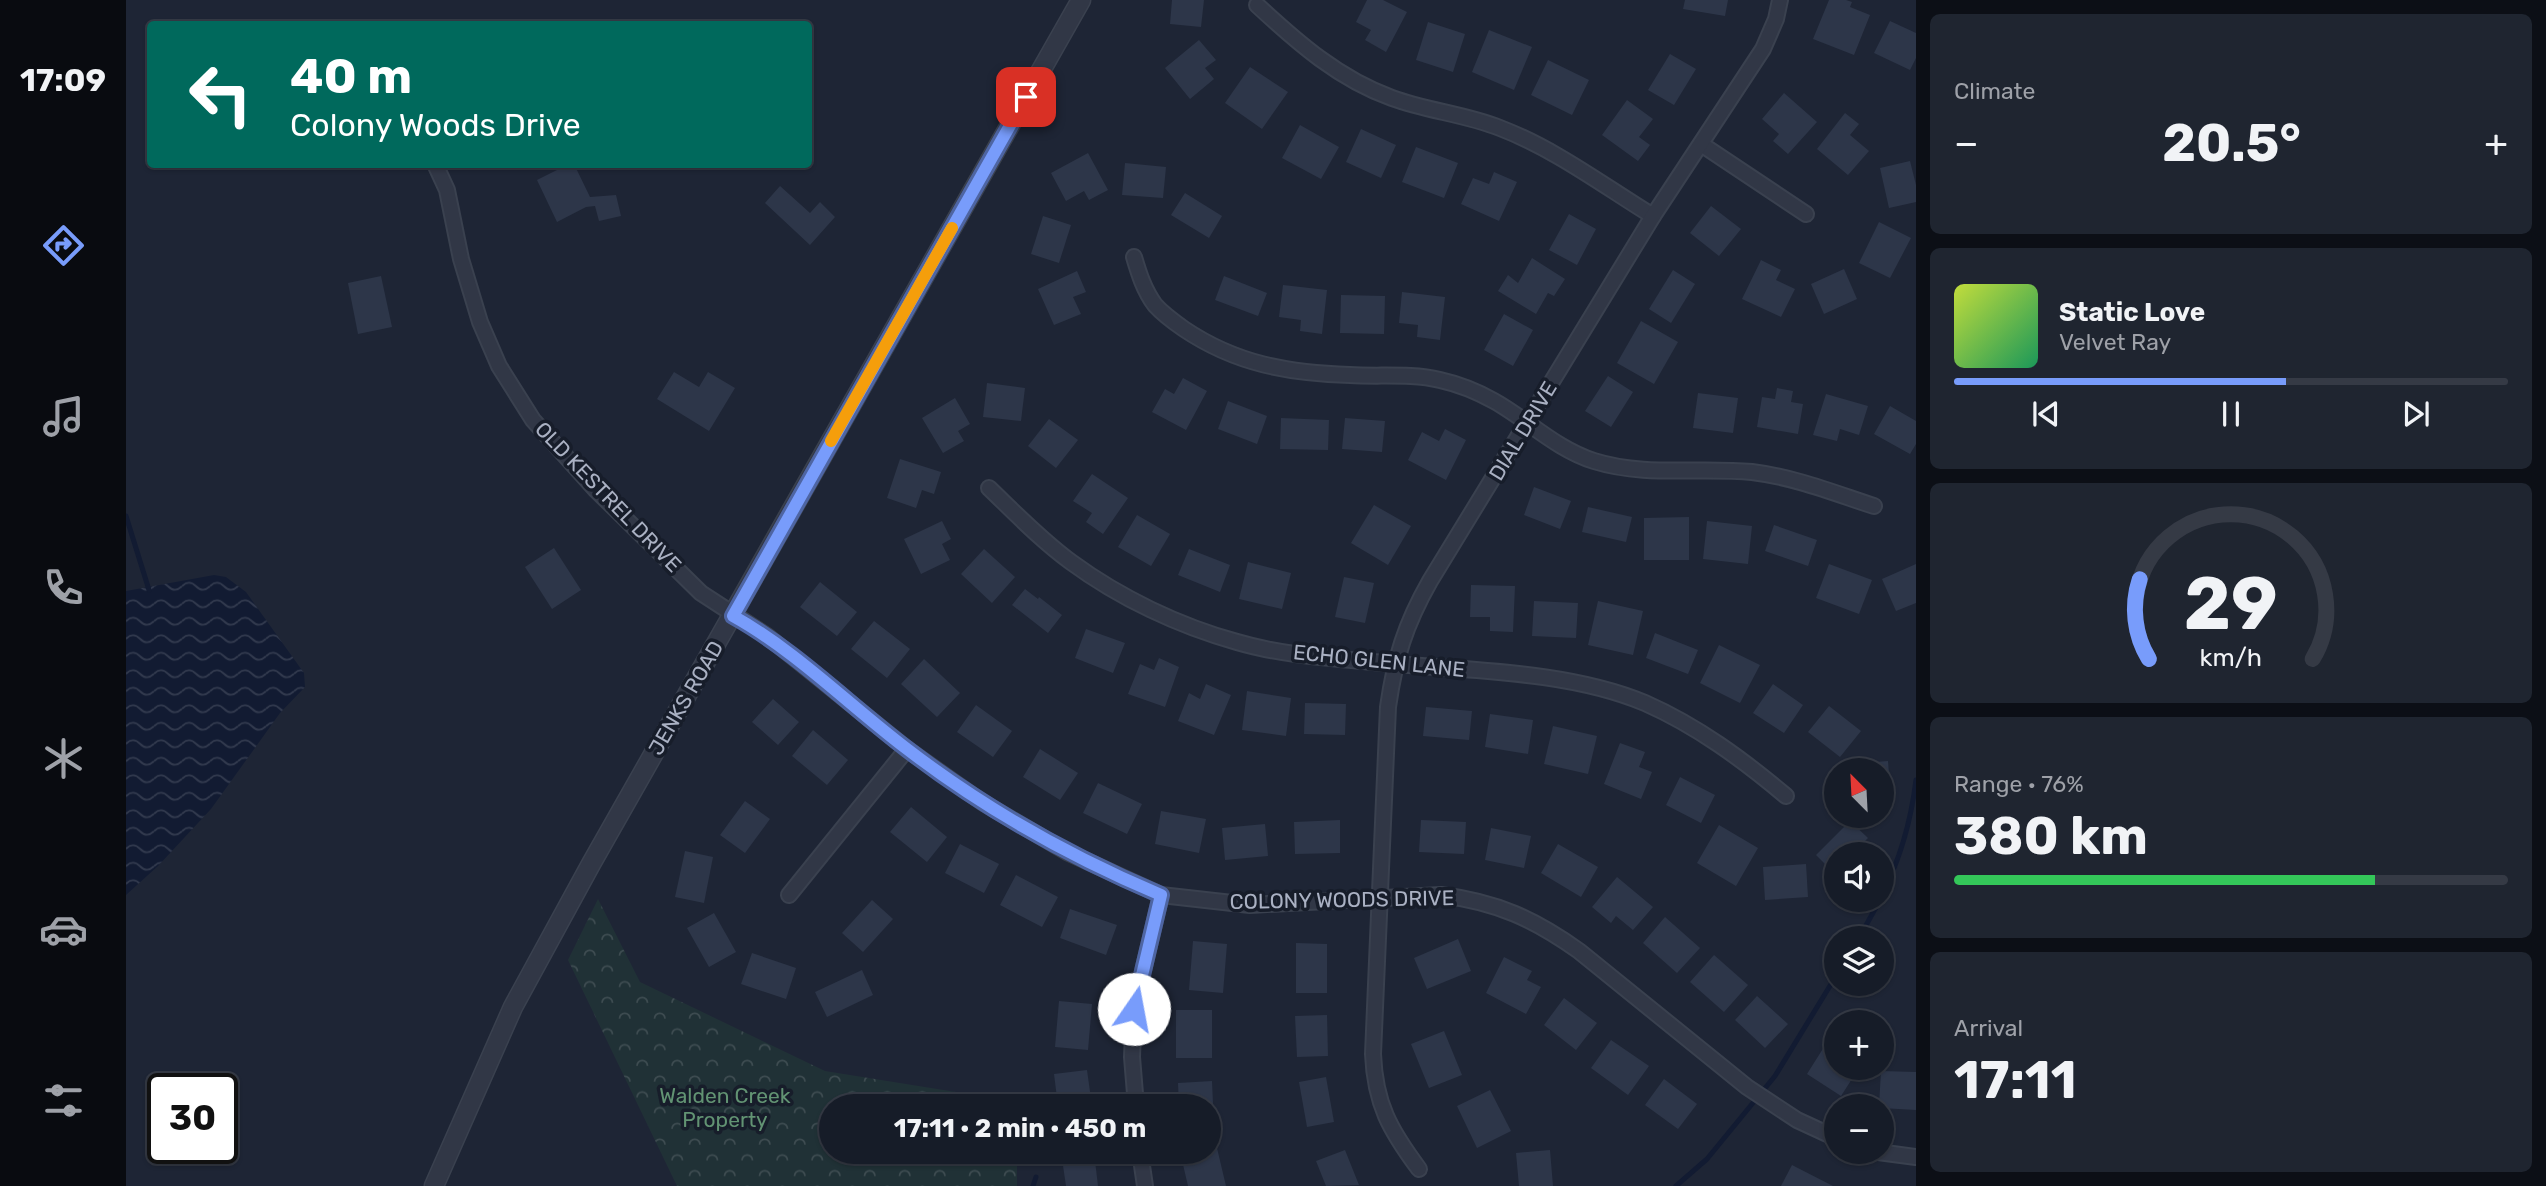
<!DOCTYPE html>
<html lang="en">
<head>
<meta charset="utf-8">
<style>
  :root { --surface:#161c28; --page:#1f2530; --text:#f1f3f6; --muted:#9ea1a8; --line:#353a45; --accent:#789cfb }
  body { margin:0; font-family:Rubik,sans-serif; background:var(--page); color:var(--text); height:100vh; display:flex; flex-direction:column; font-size:26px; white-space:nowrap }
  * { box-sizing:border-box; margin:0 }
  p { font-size:23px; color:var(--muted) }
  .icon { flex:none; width:38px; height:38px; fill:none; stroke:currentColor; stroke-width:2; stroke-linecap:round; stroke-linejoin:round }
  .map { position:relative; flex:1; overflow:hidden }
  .sheet { display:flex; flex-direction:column; gap:14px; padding:14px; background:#0c0f16; width:630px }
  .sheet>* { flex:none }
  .banner { position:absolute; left:21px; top:21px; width:665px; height:147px; border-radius:7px; box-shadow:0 2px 5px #0004,0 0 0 2px var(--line); background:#00695c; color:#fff; overflow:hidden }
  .needle { width:46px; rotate:336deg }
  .controls { position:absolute; left:1698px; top:758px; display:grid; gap:14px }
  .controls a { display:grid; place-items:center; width:70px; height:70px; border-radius:50%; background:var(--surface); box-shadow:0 2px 5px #0004,0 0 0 2px var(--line); font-size:35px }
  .speed { position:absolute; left:21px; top:1073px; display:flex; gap:14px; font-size:35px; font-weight:700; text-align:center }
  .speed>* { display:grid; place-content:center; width:91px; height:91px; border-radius:50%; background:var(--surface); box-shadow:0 2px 5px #0004,0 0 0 2px var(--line); line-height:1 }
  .speed .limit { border:4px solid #111; border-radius:10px; background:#fff; color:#111 }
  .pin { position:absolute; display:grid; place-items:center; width:60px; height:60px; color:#fff; margin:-30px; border-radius:14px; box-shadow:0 4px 10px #0006 }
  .me { position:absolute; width:77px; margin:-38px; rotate:12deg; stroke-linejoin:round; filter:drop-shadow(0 0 5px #0008) }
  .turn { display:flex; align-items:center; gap:24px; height:147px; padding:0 28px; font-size:32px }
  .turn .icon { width:91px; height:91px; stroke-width:2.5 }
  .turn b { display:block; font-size:49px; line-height:60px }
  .big { font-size:52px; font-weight:700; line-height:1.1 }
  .sheet .widget { flex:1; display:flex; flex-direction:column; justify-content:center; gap:10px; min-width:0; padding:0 24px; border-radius:10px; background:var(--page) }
  .sheet .dial { align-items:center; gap:0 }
  .dial svg { height:182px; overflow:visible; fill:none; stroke:var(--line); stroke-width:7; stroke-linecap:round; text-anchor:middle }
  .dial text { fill:var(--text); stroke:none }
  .song { display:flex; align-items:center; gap:21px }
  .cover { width:84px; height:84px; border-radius:10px; background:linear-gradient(135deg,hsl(70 70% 55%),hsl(150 70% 35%)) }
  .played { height:7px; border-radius:4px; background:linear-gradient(90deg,var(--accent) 60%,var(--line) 60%) }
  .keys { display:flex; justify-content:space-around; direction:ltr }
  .heat { display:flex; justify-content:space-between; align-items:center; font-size:38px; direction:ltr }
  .charge { height:10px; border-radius:5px; background:linear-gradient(90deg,#34c759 76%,var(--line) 0) }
  .trip { position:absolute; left:693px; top:1094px; width:402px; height:70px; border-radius:35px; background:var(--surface); box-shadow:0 2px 5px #0004,0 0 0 2px var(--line); font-weight:700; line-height:70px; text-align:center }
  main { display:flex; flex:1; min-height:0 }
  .tabs { display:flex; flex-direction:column; width:126px; justify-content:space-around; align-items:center; background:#090b10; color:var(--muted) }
  .tabs .icon { width:49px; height:49px }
  .tabs .current { color:var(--accent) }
  .tabs b { font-size:32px; color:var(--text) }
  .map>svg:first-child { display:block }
</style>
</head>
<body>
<main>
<nav class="tabs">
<b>17:09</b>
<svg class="icon current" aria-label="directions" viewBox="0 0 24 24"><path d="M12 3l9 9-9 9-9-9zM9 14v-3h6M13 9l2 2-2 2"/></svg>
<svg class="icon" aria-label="music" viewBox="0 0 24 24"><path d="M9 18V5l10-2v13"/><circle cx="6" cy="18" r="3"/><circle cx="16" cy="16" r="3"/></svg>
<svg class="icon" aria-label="phone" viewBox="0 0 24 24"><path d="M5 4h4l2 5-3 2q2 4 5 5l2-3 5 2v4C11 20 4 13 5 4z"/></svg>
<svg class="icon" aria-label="climate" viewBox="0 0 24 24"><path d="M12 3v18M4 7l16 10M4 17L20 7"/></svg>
<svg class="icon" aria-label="car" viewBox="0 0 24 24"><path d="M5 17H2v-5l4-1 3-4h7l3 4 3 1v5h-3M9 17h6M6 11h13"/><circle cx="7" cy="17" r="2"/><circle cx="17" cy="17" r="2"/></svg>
<svg class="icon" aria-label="filters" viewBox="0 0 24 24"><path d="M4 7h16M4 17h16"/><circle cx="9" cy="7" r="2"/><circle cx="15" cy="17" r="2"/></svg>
</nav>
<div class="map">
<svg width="1790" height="1186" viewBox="0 0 1790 1186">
  <defs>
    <pattern id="park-crowns" width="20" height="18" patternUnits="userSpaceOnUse" patternTransform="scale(1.75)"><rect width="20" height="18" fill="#203136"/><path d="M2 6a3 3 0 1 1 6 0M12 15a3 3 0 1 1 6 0" fill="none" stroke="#3e4c51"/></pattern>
    <pattern id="water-waves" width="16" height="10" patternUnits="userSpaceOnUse" patternTransform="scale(1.75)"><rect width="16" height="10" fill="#121b32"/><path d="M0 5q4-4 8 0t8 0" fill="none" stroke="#323a4e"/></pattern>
  </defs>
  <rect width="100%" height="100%" fill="#1e2535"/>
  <polygon fill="url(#park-crowns)" points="472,899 514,982 699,1071 892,1102 892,1106 705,1106 705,1152 891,1152 891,1186 551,1186 442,960"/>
  <polygon fill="url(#water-waves)" points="88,575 100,577 120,592 178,673 179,687 154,713 85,809 32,866 0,895 0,591"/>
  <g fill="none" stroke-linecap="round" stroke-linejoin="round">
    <g stroke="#121b32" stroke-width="5">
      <polyline points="0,516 23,590"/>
      <path d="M1755,897C1774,860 1785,821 1790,780"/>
      <polyline points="1733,938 1754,900"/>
      <polyline points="907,1186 910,1177"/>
      <polyline points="1550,1186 1581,1159 1649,1076 1710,976"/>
    </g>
  </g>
  <g fill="#2d3649">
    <polygon points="1046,0 1078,0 1075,27 1044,24"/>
    <polygon points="1241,0 1257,0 1281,12 1260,52 1239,40 1245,30 1230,22"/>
    <polygon points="1559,0 1602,0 1599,16 1557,9"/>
    <polygon points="1703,0 1720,0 1726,2 1724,7 1744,15 1728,55 1687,39"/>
    <polygon points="1764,21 1790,33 1790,58 1784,70 1748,53"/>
    <polygon points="1302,22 1339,34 1327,72 1290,60"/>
    <polygon points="1363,30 1406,47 1388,90 1346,72"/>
    <polygon points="1073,40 1090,60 1079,68 1088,79 1064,99 1039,68"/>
    <polygon points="1544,54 1570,69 1548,105 1522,90"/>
    <polygon points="1422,60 1463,80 1446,115 1405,95"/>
    <polygon points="1124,67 1162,92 1136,129 1099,103"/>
    <polygon points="1658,93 1691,122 1662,154 1647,141 1653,134 1636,119"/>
    <polygon points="1501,100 1527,119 1513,137 1524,145 1512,161 1476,135"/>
    <polygon points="1719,113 1733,124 1724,135 1743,151 1722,175 1691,149"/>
    <polygon points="1174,125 1213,147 1195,179 1156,158"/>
    <polygon points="1235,129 1270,145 1255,178 1220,162"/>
    <polygon points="1290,147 1332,163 1318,198 1276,182"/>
    <polygon points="962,153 982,190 963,200 958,191 940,201 925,173"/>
    <polygon points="1784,161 1790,185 1790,202 1763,208 1754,168"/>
    <polygon points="999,163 1040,167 1037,198 996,195"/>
    <polygon points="443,164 448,164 464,197 490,195 495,216 473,221 469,206 460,207 431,222 411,180"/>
    <polygon points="1368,172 1391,182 1373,221 1335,204 1347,178 1363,184"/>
    <polygon points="654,186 684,213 694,202 709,217 684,245 639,203"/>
    <polygon points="1059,193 1096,216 1083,238 1045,215"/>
    <polygon points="1585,206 1615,229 1593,256 1564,233"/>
    <polygon points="1443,214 1470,229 1451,265 1423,250"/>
    <polygon points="917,216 945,225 933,263 905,254"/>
    <polygon points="1753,222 1785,238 1764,278 1733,263"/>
    <polygon points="1406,258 1439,279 1428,296 1422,293 1410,314 1372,291 1382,275 1392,283"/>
    <polygon points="1635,260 1655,270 1650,280 1669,289 1655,317 1616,299"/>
    <polygon points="1718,269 1731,299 1698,314 1685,284"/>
    <polygon points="1547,270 1569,284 1545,323 1523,309"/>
    <polygon points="951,271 960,292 947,297 955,314 928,325 912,289"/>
    <polygon points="255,276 266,327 232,334 222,283"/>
    <polygon points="1098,276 1141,293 1132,316 1089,300"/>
    <polygon points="1157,285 1201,290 1196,334 1174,331 1175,320 1153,317"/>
    <polygon points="1276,292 1319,297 1314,340 1291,337 1292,325 1273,323"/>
    <polygon points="1215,295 1259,296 1258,334 1214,333"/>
    <polygon points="1378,314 1407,330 1387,366 1358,350"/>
    <polygon points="1515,321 1552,342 1528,384 1491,363"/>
    <polygon points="548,372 573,387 582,372 609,388 583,431 531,399"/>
    <polygon points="1482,376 1507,392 1485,427 1459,411"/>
    <polygon points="1057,378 1081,391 1060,430 1026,412 1039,389 1048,394"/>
    <polygon points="861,383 899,388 895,421 857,417"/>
    <polygon points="1651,388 1667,391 1665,402 1677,404 1672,434 1631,427 1636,397 1649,399"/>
    <polygon points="1572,393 1612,398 1607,433 1567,428"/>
    <polygon points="1700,394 1742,406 1733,435 1714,429 1711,441 1687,435"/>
    <polygon points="829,398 844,424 832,431 838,441 817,453 796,418"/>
    <polygon points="1102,401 1141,416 1131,444 1092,429"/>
    <polygon points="1764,406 1790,421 1790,444 1784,454 1748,434"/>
    <polygon points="1155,418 1203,420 1202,450 1154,449"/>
    <polygon points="1219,418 1259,421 1256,452 1216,449"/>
    <polygon points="923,419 952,440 930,468 902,446"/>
    <polygon points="1319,429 1340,440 1320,480 1282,460 1296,432 1313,441"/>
    <polygon points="774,459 815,472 808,494 796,490 790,508 761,498"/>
    <polygon points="966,474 1002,498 977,534 960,522 966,513 947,501"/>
    <polygon points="1408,487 1445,501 1434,529 1398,515"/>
    <polygon points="1248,505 1285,526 1262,565 1225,543"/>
    <polygon points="1462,507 1506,517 1500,542 1456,532"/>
    <polygon points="1011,515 1044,534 1025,566 992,547"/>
    <polygon points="1563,517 1563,560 1518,560 1518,518"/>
    <polygon points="816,521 825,539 816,544 824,560 795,574 778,539"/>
    <polygon points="1581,521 1626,526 1622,564 1577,559"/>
    <polygon points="1648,525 1691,540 1682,566 1639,551"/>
    <polygon points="428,548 455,590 426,609 399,567"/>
    <polygon points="858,549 889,577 866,603 835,574"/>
    <polygon points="1063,549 1104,565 1094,592 1052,575"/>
    <polygon points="1122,562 1165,573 1156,609 1113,599"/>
    <polygon points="1703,564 1746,580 1733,614 1690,598"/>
    <polygon points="1790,564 1790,603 1770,611 1756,579"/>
    <polygon points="1218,577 1248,583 1239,623 1209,617"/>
    <polygon points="694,582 731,612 711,636 674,607"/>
    <polygon points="1345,585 1389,586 1387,632 1364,631 1364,617 1344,617"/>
    <polygon points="899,589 912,599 913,597 936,615 922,633 886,605"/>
    <polygon points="1408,601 1452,603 1450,638 1406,636"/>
    <polygon points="1472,601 1517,611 1507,655 1462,645"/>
    <polygon points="748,621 784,649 761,678 725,649"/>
    <polygon points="960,629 999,643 987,673 949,658"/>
    <polygon points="1529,633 1572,650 1562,674 1520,658"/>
    <polygon points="1593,645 1634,665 1614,703 1574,683"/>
    <polygon points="1033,658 1053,667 1039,707 1002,694 1014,664 1028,670"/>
    <polygon points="798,659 834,693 811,717 775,684"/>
    <polygon points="1080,684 1105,695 1088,735 1052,721 1063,693 1074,699"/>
    <polygon points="1647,684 1677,705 1658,733 1627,713"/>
    <polygon points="1121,691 1165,698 1160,736 1116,730"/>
    <polygon points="647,699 673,722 652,745 626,722"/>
    <polygon points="1179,703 1220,704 1219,735 1178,734"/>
    <polygon points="850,705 886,731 867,757 831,732"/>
    <polygon points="1703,706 1735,731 1714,757 1682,732"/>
    <polygon points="1300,707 1346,711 1343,740 1297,736"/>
    <polygon points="1364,714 1407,720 1402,754 1359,747"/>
    <polygon points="1427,726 1471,736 1462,774 1418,764"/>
    <polygon points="687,730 722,760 701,785 666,756"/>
    <polygon points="1494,743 1519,752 1513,767 1526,772 1515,799 1478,784"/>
    <polygon points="914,749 952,773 934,800 897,777"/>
    <polygon points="1762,761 1765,800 1755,801 1755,770 1724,770 1723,764"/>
    <polygon points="1554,777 1589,795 1575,823 1540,805"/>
    <polygon points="972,783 1016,804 1001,834 957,813"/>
    <polygon points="619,801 644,819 619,853 594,835"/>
    <polygon points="785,807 821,837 801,862 764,832"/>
    <polygon points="1035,811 1080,819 1073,853 1029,844"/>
    <polygon points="1214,820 1214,853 1169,854 1168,822"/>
    <polygon points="1295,820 1340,822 1338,854 1293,852"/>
    <polygon points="1724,821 1742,838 1726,854 1710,854 1710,870 1707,872 1690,855"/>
    <polygon points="1139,824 1142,856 1099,860 1096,828"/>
    <polygon points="1593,825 1632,848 1610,886 1571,863"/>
    <polygon points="1365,828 1405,836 1398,868 1359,860"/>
    <polygon points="834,844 873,864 858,893 819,873"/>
    <polygon points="1432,844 1472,867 1455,897 1415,873"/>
    <polygon points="559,851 587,857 578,903 549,897"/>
    <polygon points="1680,864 1682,897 1639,900 1637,867"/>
    <polygon points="890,875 932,897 916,927 874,905"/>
    <polygon points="1491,877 1527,907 1507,930 1490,916 1485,923 1466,907"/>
    <polygon points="746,900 767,919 737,952 716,933"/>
    <polygon points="944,909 991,925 980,955 934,938"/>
    <polygon points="588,913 610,952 583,967 561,928"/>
    <polygon points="1539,917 1574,948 1551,973 1517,943"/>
    <polygon points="1332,939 1345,971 1301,989 1288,958"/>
    <polygon points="1067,941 1101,944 1097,993 1063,990"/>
    <polygon points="1170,943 1201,944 1201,993 1170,993"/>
    <polygon points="626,953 670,968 660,999 615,984"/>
    <polygon points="1588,955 1622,985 1598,1012 1564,982"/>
    <polygon points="1378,957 1406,971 1401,980 1415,987 1400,1014 1360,993"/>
    <polygon points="736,970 747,995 701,1017 689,992"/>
    <polygon points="1631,996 1662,1024 1639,1048 1609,1020"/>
    <polygon points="1438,998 1471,1023 1450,1050 1418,1025"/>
    <polygon points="933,1001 966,1004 962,1050 929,1047"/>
    <rect x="1050" y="1010" width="36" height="48"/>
    <polygon points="1201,1015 1202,1056 1171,1057 1169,1016"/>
    <polygon points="1318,1031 1336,1075 1303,1088 1285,1044"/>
    <polygon points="1485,1040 1523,1066 1502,1095 1465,1068"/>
    <polygon points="1698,1047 1710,1054 1710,1068 1733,1068 1715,1096 1681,1074"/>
    <polygon points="961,1070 966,1106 932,1106 928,1074"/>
    <polygon points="1755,1071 1790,1072 1790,1110 1755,1108 1753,1106"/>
    <polygon points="1200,1077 1208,1122 1181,1127 1173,1082"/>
    <polygon points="1538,1079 1571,1104 1552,1129 1519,1105"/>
    <polygon points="1086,1081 1088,1127 1083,1128 1083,1106 1053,1106 1052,1083"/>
    <polygon points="1364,1090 1385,1131 1351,1148 1331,1106"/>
    <polygon points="1091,1148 1100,1186 1062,1186 1055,1156 1083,1152"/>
    <polygon points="1219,1150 1233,1185 1200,1186 1190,1161"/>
    <polygon points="1424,1150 1427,1186 1393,1186 1390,1153"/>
    <polygon points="935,1152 968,1152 972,1186 940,1186"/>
    <polygon points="1666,1165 1707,1186 1655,1186"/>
  </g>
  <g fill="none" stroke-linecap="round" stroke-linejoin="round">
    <defs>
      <g id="minor">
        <path d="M1131,5C1172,43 1213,79 1266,98C1301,111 1339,114 1374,128C1429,149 1478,186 1527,216"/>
        <polyline points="1575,144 1680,214"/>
        <path d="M309,164L321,190L335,259L354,322L373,366L407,420L469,489L575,593L641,636L781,749L856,802L941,852L1035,895L1124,905L1315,895C1371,902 1408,919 1453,951L1621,1087L1671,1120L1710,1138"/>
        <path d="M1008,257C1013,274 1018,290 1029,305C1037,314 1048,322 1058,329C1110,364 1162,373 1224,375C1253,377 1284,373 1314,380C1332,384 1352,392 1368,401C1402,420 1430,449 1468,461C1519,477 1573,467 1626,472C1668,477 1708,493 1748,506"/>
        <path d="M863,488C889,513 915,540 945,562C994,598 1053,626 1111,642C1155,655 1202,658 1247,662C1334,671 1438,669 1519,703C1571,726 1616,759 1660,796"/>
        <polyline points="663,895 781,749"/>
        <polyline points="1010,1106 1006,1057 1008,1009 1035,895"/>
        <polyline points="1014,1152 1019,1186"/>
        <polyline points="1752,1152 1790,1157"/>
        <path d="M1293,1169C1264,1130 1249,1104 1247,1054L1262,707C1269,658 1279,625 1304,581L1527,216L1637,49L1650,19L1654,0"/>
      </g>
      <polyline id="tertiary" points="308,1186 387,1007 465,864 955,0"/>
    </defs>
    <use href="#minor" stroke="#3a414f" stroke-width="18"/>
    <use href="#tertiary" stroke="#3a414f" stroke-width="21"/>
    <use href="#minor" stroke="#313746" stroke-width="14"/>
    <use href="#tertiary" stroke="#313746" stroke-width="18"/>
  </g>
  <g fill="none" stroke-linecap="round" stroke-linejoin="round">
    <defs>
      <path id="route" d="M900,97L607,616C670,651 723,705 781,749C859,809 945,857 1035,895L1008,1009"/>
    </defs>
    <use href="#route" stroke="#4e65a3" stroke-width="18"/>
    <use href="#route" stroke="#789cfb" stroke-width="12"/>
    <polyline stroke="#f59e0b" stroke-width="12" points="705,441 826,228"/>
  </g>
  <g text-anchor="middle" stroke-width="7" stroke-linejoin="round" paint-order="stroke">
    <g font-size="21" fill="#aab1c3" stroke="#171d2a">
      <text transform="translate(1397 431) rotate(-59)" y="7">DIAL DRIVE</text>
      <text transform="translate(482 497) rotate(46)" y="7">OLD KESTREL DRIVE</text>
      <text transform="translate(1253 661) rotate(6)" y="7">ECHO GLEN LANE</text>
      <text transform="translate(560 698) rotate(-60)" y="7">JENKS ROAD</text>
      <text transform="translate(1216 900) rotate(-1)" y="7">COLONY WOODS DRIVE</text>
    </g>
    <g font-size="21" fill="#629373" stroke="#171d2a">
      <text x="599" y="1103">Walden Creek<tspan x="599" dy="24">Property</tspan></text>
    </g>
  </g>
</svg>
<div class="controls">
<a><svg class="needle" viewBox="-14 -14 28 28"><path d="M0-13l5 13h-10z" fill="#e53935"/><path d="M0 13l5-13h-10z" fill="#9ea1a8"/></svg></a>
<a><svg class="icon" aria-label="sound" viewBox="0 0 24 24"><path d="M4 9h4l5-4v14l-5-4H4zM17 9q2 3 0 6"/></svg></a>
<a><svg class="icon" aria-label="layers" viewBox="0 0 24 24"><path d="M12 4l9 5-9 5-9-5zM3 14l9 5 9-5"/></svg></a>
<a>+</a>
<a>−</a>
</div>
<div class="speed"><div class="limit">30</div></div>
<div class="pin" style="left:900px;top:97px;background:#d93025"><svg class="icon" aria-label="arrive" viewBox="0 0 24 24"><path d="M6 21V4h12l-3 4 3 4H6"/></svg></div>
<svg class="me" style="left:1008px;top:1009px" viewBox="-20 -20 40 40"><circle r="19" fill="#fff"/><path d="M0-13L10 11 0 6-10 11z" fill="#789cfb"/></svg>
<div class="trip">17:11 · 2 min · 450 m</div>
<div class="banner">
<div class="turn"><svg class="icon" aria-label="left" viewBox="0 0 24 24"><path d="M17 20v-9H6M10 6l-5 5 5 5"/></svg><div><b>40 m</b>Colony Woods Drive</div></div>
</div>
</div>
<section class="sheet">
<div class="widget"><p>Climate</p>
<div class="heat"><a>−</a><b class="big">20.5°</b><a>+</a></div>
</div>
<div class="widget">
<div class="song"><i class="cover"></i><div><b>Static Love</b><p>Velvet Ray</p></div></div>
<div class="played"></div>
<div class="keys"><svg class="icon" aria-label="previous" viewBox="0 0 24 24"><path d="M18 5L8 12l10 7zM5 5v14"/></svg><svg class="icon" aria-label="pause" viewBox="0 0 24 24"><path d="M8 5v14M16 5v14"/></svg><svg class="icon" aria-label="next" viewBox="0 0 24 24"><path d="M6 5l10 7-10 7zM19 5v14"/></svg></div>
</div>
<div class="widget dial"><svg viewBox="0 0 100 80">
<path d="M14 69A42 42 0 1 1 86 69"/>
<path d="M14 69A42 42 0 0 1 10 34" stroke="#789cfb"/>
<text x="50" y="56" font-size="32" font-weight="700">29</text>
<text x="50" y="72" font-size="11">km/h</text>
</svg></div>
<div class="widget"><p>Range · 76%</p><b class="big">380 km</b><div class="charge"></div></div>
<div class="widget"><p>Arrival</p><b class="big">17:11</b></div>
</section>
</main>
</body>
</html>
